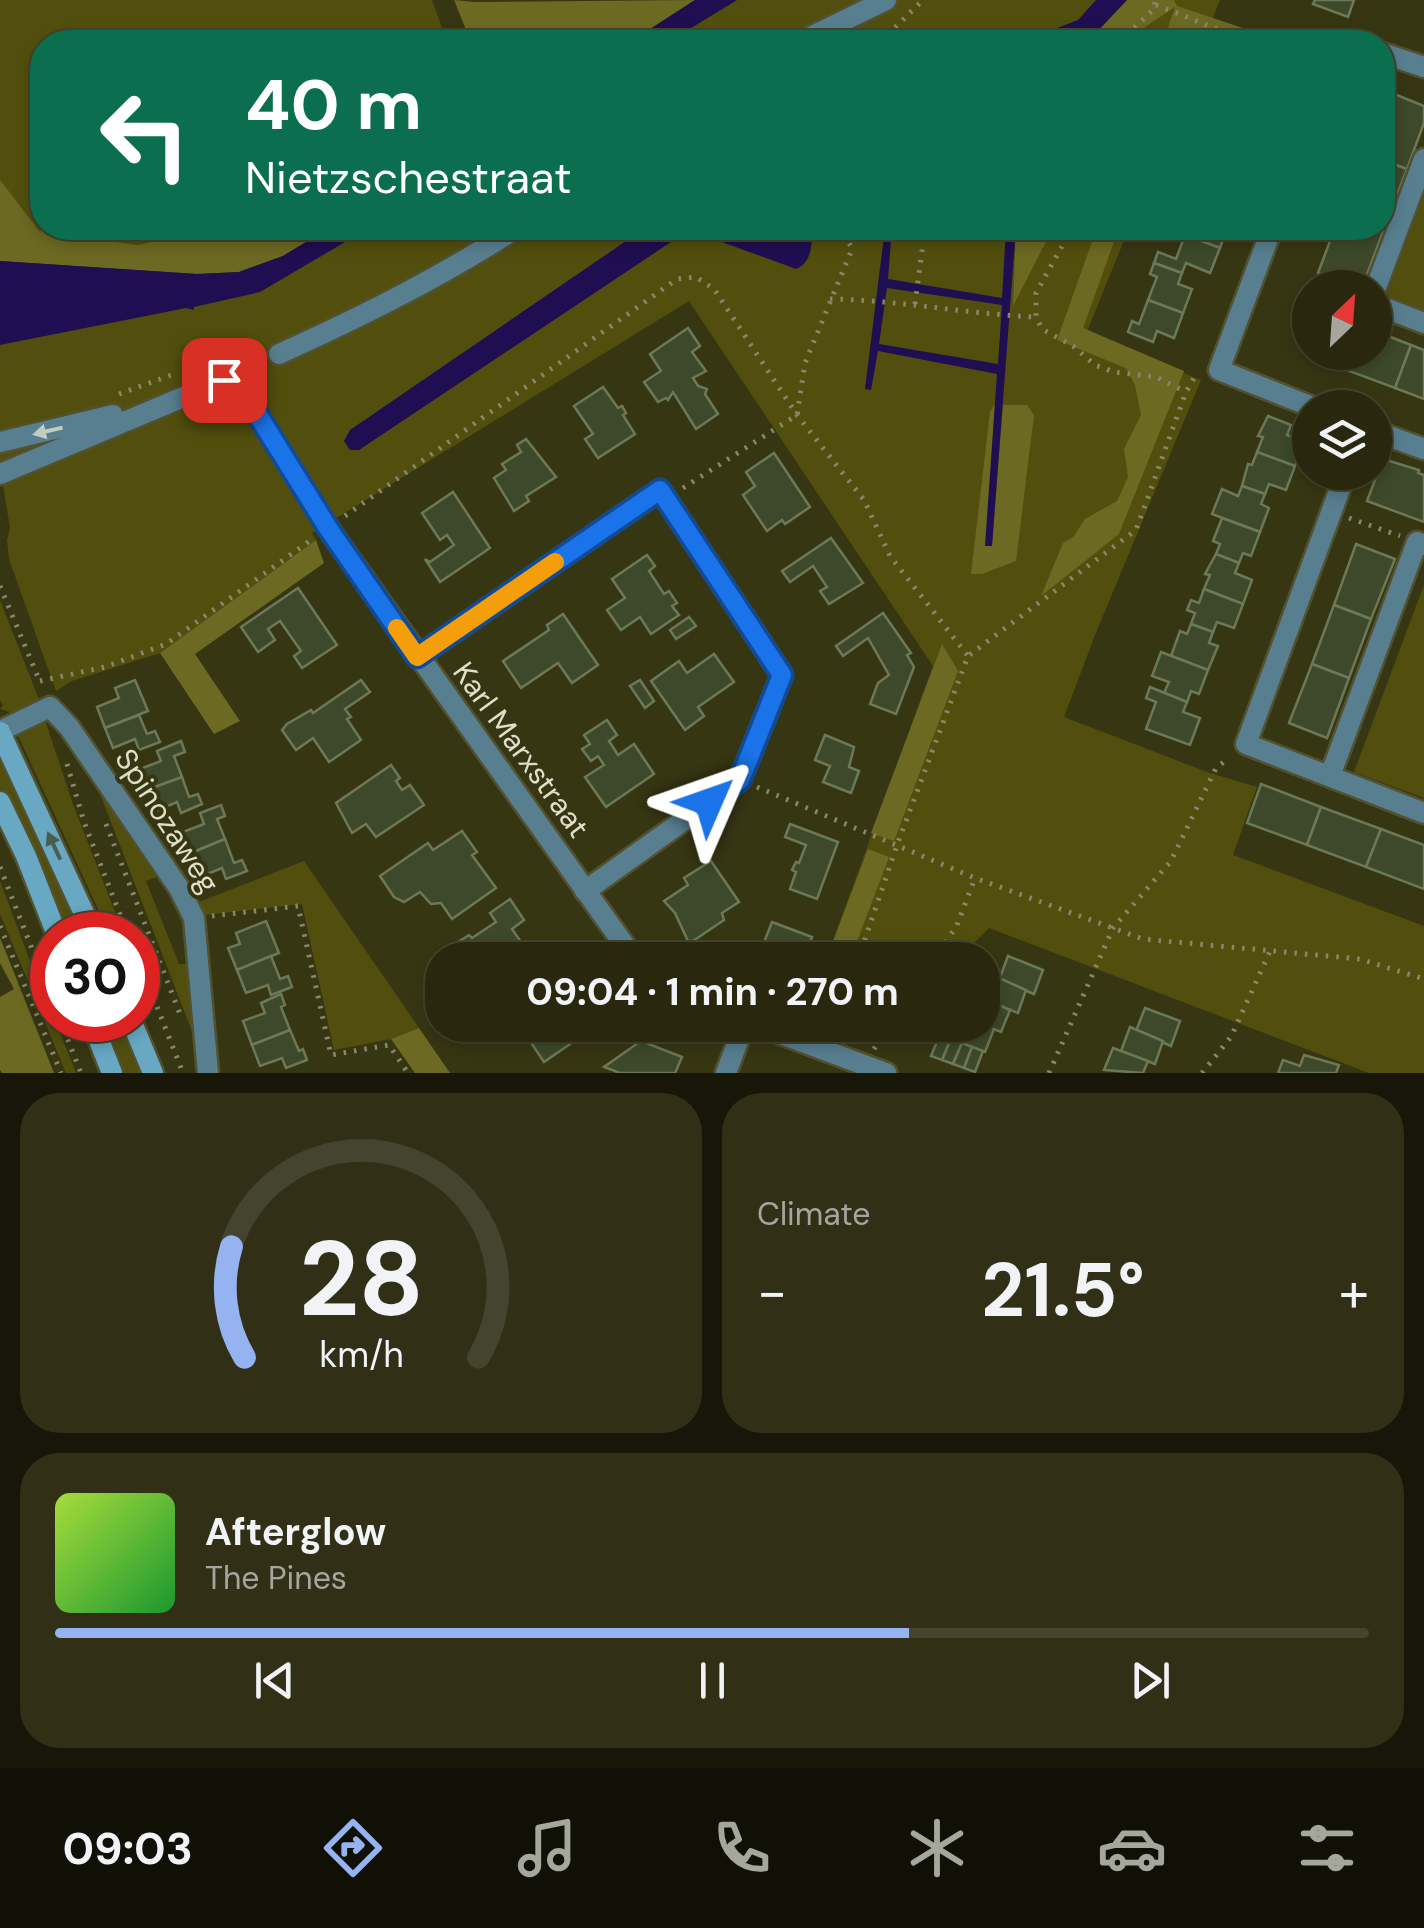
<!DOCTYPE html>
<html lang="en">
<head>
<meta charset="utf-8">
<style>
  :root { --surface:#29280e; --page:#313017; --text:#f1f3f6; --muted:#a5a69e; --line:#45442e; --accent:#95b2f1 }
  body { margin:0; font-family:"DM Sans",sans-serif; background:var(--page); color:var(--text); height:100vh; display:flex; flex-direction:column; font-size:38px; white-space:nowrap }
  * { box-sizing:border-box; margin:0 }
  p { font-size:32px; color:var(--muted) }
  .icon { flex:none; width:55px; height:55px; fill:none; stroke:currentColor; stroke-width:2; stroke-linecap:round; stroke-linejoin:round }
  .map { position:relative; height:1073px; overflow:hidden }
  .drawer { display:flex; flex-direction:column; gap:20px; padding:20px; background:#171608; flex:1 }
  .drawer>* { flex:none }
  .banner { position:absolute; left:30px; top:30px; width:1365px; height:210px; border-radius:40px; box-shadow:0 5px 15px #0003,0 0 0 2px var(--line); background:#0b6e4f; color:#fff; overflow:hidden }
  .needle { width:65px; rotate:25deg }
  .controls { position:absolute; left:1292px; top:270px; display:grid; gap:20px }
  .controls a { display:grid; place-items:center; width:100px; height:100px; border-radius:50%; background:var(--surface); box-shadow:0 5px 15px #0003,0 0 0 2px var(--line); font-size:50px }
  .speed { position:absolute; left:30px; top:912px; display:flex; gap:20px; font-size:50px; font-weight:700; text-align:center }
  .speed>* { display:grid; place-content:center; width:130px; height:130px; border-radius:50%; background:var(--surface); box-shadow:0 5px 15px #0003,0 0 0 2px var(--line); line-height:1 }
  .speed .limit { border:15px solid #d22; background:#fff; color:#111 }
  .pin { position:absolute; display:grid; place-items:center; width:85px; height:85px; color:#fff; margin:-42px; border-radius:20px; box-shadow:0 5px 15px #0006 }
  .me { position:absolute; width:110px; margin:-55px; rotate:47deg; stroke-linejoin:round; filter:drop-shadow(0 0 8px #0008) }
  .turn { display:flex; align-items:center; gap:35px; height:210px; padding:0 50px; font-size:45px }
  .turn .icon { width:130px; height:130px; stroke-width:2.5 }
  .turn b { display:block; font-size:70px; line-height:85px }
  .big { font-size:75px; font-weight:700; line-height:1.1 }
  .drawer .tile { flex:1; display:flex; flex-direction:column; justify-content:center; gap:15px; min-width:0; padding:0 35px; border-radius:40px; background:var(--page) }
  .drawer .dial { align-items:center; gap:0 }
  .dial svg { height:260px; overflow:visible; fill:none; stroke:var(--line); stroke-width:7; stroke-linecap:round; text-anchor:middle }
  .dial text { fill:var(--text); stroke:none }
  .song { display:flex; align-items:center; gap:30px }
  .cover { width:120px; height:120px; border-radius:15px; background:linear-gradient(135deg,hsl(80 70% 55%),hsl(130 70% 35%)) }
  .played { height:10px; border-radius:5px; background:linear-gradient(90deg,var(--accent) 65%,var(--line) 65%) }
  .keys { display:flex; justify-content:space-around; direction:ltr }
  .heat { display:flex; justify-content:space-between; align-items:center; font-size:55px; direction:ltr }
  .drawer .tiles { flex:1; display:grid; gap:20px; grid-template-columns:1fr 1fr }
  .tile:last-child { grid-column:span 2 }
  .trip { position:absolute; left:425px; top:942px; width:575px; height:100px; border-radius:40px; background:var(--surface); box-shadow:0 5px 15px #0003,0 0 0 2px var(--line); font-weight:700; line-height:100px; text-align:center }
  .tabs { display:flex; height:160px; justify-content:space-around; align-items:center; background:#101006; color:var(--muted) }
  .tabs .icon { width:70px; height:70px }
  .tabs .selected { color:var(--accent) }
  .tabs b { font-size:45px; color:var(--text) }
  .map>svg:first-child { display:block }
</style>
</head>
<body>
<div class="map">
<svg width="1424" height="1073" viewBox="0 0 1424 1073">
  <rect width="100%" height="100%" fill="#373613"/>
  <g fill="#524f0e">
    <polygon points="0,0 432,0 447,42 42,42 42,228 212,228 138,245 41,232 0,242"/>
    <polygon points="737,0 1220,0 1203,42 668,42"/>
    <polygon points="1424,194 1424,317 1384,302"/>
    <polygon points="367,228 1129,228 1086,334 1201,380 1095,635 1064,717 1207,772 1257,787 1233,855 1424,926 1424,1073 1369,1073 989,928 957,960 826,960 933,666 689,301 312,533 316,540 160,653 72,681 56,691 9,559 7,540 10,528 0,466 0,341 292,269"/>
    <polygon points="1424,585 1424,798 1354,772"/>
    <polygon points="0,600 40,702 16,714 0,709 3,705 0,700"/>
    <polygon points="45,720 74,807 124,935 110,935 16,731"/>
    <polygon points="0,748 86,935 65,935 0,788"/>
    <polygon points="99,791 157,877 146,881 179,964 186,964 193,1034"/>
    <polygon points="304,861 419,1028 391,1039 334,1050 302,904 204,915 199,902"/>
    <polygon points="0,881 52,1020 55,1020 76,1073 66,1073 0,914"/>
    <polygon points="98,1020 123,1020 146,1073 119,1073"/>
  </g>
  <g fill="#6c6923">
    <polygon points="454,0 475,2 695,0 630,42 471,42"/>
    <polygon points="1127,0 1174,0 1177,6 1285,42 1221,42 1190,32 1185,42 1163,42 1175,7 1133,35 1094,35"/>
    <polygon points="0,180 39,231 138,245 212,228 329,228 283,256 239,272 197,274 0,261"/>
    <polygon points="1016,228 1053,228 1013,306"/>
    <polygon points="1097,228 1119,228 1083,328 1184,371 1119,534 1041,596 1063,543 1073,537 1085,519 1117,501 1128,477 1124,449 1141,415 1135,385 1126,368 1057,340"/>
    <polygon points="995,404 986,546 992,545 1003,405 1027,405 1034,415 1016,561 982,574 971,574 990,412"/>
    <polygon points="316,540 324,563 195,654 240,721 214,734 160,653"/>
    <polygon points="942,644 958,671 894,841 871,833"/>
    <polygon points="868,849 889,857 850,960 826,960"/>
    <polygon points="0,938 3,945 54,1073 2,1073 0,1070 0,997 14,989 0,963"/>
    <polygon points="419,1028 450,1073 415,1073 391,1039"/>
  </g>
  <g fill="#1f0e51" fill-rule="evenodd">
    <polygon points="695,0 737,0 668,42 630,42"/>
    <polygon points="1096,0 1127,0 1094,35 1093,42 1021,42 1078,20"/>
    <polygon points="329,228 369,228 260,292 194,307 194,310 186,308 0,345 0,261 197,274 239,272 283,256"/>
    <path d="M645,228H813C811,244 813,262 796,269L689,230L359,450H350L344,441L350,430Z"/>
    <path d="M885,228H892L888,279L1002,298L1006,228H1016L992,546H985L997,374L878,351L871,390L865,389ZM887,288L1002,305L998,364L879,344Z"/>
  </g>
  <g fill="#3d492a" stroke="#6c7958" stroke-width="2.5">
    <polygon points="1315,0 1354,0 1348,17 1313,4"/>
    <polygon points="1387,91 1424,106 1424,123 1407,169 1382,160 1382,103"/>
    <polygon points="1382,160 1407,169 1384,229 1379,228 1382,228"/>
    <polygon points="1187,228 1227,228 1220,248 1185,235"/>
    <polygon points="1335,228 1384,229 1362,288 1318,273"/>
    <polygon points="1185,235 1220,248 1210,273 1186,263 1182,273 1154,263 1158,252 1176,259"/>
    <polygon points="1154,263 1182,273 1178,284 1192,289 1183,313 1148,300 1157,277 1150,274"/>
    <polygon points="1148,300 1183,313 1174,338 1157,331 1153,342 1128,332 1132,321 1139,324"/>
    <polygon points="688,328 700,346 692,352 706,371 693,378 698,386 707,389 705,394 718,414 696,429 673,392 668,400 666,398 658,402 644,382 661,371 650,354"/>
    <polygon points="1375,331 1411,345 1395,388 1333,365 1338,352 1375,352"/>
    <polygon points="1411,345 1424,350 1424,399 1395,388"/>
    <polygon points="603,387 618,408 622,406 626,413 623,415 635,434 598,458 585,439 593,434 574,406"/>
    <polygon points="1268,416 1291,425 1287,435 1304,442 1295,466 1257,452 1263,437 1258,436"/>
    <polygon points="526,439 556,477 526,496 529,501 514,511 494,478 506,470 502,464 521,452 517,445"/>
    <polygon points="1257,452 1295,466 1286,490 1269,484 1265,494 1242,486 1248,464 1252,465"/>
    <polygon points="774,453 810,507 785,524 782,520 767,531 743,495 755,486 746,472"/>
    <polygon points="1383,459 1419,470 1418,473 1424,475 1424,522 1367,501"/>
    <polygon points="1242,486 1265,494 1261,504 1269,508 1260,532 1212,514 1222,489 1238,496"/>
    <polygon points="453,492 490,548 440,582 425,559 430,562 454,545 447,535 440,540 422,513"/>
    <polygon points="1222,518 1260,532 1251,556 1243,553 1239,563 1216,554 1220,544 1213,541"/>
    <polygon points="831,538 863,583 829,604 820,591 827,587 813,566 790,582 782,571"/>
    <polygon points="1356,544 1395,559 1371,619 1334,605"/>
    <polygon points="1216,554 1239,563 1235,573 1252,580 1243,604 1204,589 1210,575 1205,574"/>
    <polygon points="647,555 655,566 649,571 664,594 669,591 677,603 672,606 679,615 651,634 640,617 621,630 607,610 625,598 612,579"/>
    <polygon points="298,588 337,645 302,668 294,656 301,651 280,621 268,629 275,640 258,652 241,627"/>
    <polygon points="1204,589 1243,604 1234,628 1217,622 1213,632 1191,624 1195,613 1187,610 1191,600 1199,603"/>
    <polygon points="1334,605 1371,619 1349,678 1312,664"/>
    <polygon points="883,613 911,653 907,655 914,667 896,714 870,704 878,683 889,675 868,638 843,656 836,646"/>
    <polygon points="563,614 598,665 572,683 558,663 521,688 503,661 549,630 547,625"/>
    <polygon points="689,617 696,626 676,639 670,630"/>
    <polygon points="1191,624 1213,632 1209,643 1218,646 1208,670 1171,656 1180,631 1187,634"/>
    <polygon points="1161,652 1208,670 1199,694 1191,691 1187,702 1164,693 1169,682 1152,676"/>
    <polygon points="714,654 734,682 698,707 704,716 685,730 651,681 679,661 687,673"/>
    <polygon points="1312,664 1349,678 1327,738 1289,723"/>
    <polygon points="135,680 148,711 105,728 97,707 119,698 115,688"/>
    <polygon points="361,680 370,692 345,709 351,717 347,719 361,740 329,762 313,738 296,750 282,730 287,724 311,710 313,713"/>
    <polygon points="640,680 654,701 645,708 630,686"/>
    <polygon points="1150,687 1187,702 1183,712 1200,718 1190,745 1146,729 1156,702 1146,698"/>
    <polygon points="139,715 147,734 155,731 160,742 139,750 135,739 113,748 105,728"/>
    <polygon points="607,720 617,735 609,741 618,755 634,744 654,774 606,807 585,777 604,765 598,756 591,761 582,749 590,744 584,735"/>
    <polygon points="825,735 854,747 849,767 859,771 851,793 823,782 830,766 815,760"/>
    <polygon points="181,741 185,752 174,756 182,777 147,790 140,769 161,761 157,751"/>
    <polygon points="391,765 400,778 396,781 402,790 410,785 424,805 376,837 366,824 352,833 336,803"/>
    <polygon points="182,777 189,797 198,794 202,804 181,813 177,802 156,811 147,790"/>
    <polygon points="1261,784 1321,807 1307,845 1247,823"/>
    <polygon points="221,805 225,816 217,819 225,839 191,853 183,832 204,824 200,813"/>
    <polygon points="1321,807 1381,829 1366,867 1307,845"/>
    <polygon points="790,824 838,842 817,899 790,889 796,872 792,870 796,862 799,863 806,845 785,837"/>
    <polygon points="1381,829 1424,845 1424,889 1366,867"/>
    <polygon points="462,831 477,852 472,855 496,888 452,919 441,903 431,904 420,892 404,902 394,897 380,876 428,843 433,850"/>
    <polygon points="225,839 234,863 242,860 247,871 226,879 222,868 200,877 191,853"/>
    <polygon points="711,861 739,902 722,913 724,920 693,941 688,941 675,913 664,901 688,885 684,878"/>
    <polygon points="510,899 524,920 512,929 530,955 529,960 442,960 442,966 437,957 442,952 469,935 472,938 496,922 490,913"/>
    <polygon points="266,921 279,953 237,970 228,948 240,944 236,933"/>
    <polygon points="772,922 812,937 804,960 772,960 759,955"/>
    <polygon points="271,956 280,979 288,976 292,987 271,995 268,985 246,993 237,970"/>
    <polygon points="1008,956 1043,970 1034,994 999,980"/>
    <polygon points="992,975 1026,990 1018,1013 983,999"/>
    <polygon points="281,994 285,1005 281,1007 290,1030 252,1045 243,1021 265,1013 261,1003"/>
    <polygon points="982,998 1010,1010 1001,1032 982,1025"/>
    <polygon points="1145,1008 1180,1021 1171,1046 1136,1031"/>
    <polygon points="519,1025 599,1025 602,1030 593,1036 589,1031 544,1062"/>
    <polygon points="956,1025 982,1025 994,1029 985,1052 951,1039"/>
    <polygon points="1130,1027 1163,1041 1155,1064 1121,1051"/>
    <polygon points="290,1030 299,1051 303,1049 307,1060 286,1068 282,1058 260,1066 252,1045"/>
    <polygon points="940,1034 951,1038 942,1060 931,1056"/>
    <polygon points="951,1039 962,1043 953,1064 942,1060"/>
    <polygon points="641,1041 682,1057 675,1073 620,1073 604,1067"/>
    <polygon points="962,1043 972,1047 964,1068 953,1064"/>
    <polygon points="972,1047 983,1051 975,1072 964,1068"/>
    <polygon points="1113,1048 1148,1061 1143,1073 1104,1070"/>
    <polygon points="1304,1055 1339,1065 1336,1073 1278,1073 1283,1060 1300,1066"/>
  </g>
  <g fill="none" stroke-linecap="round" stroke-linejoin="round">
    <defs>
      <g id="street">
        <polyline points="800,42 886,0"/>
        <polyline points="1382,53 1424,67"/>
        <polyline points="1272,228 1219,370 1315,408"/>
        <polyline points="1375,290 1424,159"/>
        <polyline points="1375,304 1424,323"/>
        <path d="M279,354C363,316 439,278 517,228"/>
        <polyline points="1375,431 1424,449"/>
        <polyline points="0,442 113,415"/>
        <polyline points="1346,472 1246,744 1424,813"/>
        <polyline points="0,474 224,380 241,388 328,528 635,960"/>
        <polyline points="417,657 660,490 782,675 740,780 585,891"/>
        <polyline points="0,731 50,707 69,727 179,888 194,918 208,1073"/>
        <polyline points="1330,776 1417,542 1424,545"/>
        <polyline points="757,1025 886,1073"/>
        <polyline points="726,1073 744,1025"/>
      </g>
      <g id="secondary">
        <polyline points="0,732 94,935"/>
        <polyline points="0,802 26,856 57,935"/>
        <polyline points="91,1020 112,1073"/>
        <polyline points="131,1020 153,1073"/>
      </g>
    </defs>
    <use href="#street" stroke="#525130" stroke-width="25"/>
    <use href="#secondary" stroke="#525130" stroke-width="25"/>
    <g stroke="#87876b" stroke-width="5" stroke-dasharray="2.5 8" stroke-linecap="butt">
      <polyline points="1156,5 1250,42"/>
      <polyline points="880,42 923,0"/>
      <polyline points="1119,42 1154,9 1155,0"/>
      <polyline points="1072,228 1036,293 1036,317 1042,329 1073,346 1095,365 1114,372 1156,377 1186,392"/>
      <path d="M830,299C899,300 966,314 1036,317"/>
      <polyline points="915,304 925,228"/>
      <polyline points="217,358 261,353"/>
      <polyline points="119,394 174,374"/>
      <polyline points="683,488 797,415 805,363 852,249 842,228"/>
      <polyline points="345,516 677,279 696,277 714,289 797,415 864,500 890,556 968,656"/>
      <polyline points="1349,518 1400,536"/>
      <polyline points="0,586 40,682"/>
      <polyline points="40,681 105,667 166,644 311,540"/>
      <polyline points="67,764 84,822 128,935"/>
      <polyline points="757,787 975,878 1143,939 1360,959 1424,979"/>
      <polyline points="106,824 180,1014"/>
      <polyline points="0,867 52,1000"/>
      <polyline points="212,916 298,906 331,1055 389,1045 408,1073"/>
      <polyline points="0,926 61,1073"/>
      <polyline points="138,958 183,1073"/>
      <polyline points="858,960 897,845 968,656 1136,530 1186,392 1197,373"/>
      <polyline points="934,960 957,925 975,878"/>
      <polyline points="60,1020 81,1073"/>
      <polyline points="874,1049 889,1025"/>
      <polyline points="1049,1073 1113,928 1171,861 1216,768 1229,758"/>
      <polyline points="1202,1073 1231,1037 1271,949"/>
    </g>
    <use href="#street" stroke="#587f90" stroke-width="20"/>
    <use href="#secondary" stroke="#68a8c3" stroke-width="20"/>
  </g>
  <defs><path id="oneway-solid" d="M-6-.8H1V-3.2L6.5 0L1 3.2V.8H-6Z" transform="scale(2.5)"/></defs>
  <use fill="#c4ccbf" href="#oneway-solid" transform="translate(48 431) rotate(167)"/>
  <use fill="#485e51" href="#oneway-solid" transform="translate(54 846) rotate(-115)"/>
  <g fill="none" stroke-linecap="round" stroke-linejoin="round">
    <defs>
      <polyline id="route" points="224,380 241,388 328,528 417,657 660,490 782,675 740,780 709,802"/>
    </defs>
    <use href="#route" stroke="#114b97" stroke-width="25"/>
    <use href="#route" stroke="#1a73e8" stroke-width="18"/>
    <polyline stroke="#f59e0b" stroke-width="18" points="397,628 417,657 555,562"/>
  </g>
  <g text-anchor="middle" stroke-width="8" stroke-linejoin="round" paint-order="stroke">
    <g font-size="30" fill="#dfdfcb" stroke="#373613">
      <text transform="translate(521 750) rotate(54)" y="10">Karl Marxstraat</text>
      <text transform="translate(167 821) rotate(57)" y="10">Spinozaweg</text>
    </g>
  </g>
</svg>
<div class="controls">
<a><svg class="needle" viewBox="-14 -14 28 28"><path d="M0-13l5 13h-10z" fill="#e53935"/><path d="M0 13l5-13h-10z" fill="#a5a69e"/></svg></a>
<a><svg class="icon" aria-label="layers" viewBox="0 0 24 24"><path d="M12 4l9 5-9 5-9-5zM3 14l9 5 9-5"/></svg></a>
</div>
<div class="speed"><div class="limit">30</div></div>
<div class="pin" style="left:224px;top:380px;background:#d93025"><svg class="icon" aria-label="arrive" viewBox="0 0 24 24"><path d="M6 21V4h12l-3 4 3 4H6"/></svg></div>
<svg class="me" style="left:709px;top:802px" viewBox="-20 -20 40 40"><path d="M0-17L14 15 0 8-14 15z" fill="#1a73e8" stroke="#fff" stroke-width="4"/></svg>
<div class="trip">09:04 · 1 min · 270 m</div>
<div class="banner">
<div class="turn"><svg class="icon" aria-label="left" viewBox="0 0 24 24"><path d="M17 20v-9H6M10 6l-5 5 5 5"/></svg><div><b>40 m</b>Nietzschestraat</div></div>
</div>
</div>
<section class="drawer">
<div class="tiles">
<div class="tile dial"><svg viewBox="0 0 100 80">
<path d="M14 69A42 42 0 1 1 86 69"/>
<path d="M14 69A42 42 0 0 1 10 35" stroke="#95b2f1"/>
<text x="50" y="56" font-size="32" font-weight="700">28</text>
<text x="50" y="72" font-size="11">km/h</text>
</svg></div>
<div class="tile"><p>Climate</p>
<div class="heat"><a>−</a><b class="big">21.5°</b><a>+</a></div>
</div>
<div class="tile">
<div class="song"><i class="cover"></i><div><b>Afterglow</b><p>The Pines</p></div></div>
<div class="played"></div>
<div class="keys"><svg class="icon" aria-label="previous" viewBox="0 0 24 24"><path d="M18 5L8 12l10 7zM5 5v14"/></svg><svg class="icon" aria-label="pause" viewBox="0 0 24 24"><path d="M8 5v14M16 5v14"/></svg><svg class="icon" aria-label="next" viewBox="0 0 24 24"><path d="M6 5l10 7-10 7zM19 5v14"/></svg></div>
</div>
</div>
</section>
<nav class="tabs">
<b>09:03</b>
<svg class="icon selected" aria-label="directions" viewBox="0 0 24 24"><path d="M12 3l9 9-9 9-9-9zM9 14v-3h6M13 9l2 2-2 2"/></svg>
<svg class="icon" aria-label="music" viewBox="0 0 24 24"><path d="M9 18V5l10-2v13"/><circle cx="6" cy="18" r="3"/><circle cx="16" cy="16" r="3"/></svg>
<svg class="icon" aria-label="phone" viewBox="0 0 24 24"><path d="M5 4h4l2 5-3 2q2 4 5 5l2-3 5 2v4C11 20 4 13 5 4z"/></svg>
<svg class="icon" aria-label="climate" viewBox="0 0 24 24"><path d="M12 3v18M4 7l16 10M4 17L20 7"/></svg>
<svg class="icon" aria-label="car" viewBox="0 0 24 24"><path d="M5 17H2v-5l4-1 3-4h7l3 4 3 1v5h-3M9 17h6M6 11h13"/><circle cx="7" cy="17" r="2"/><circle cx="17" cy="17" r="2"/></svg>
<svg class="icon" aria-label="filters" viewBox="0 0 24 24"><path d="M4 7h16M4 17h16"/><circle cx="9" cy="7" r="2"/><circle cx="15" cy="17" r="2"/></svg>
</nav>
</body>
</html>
